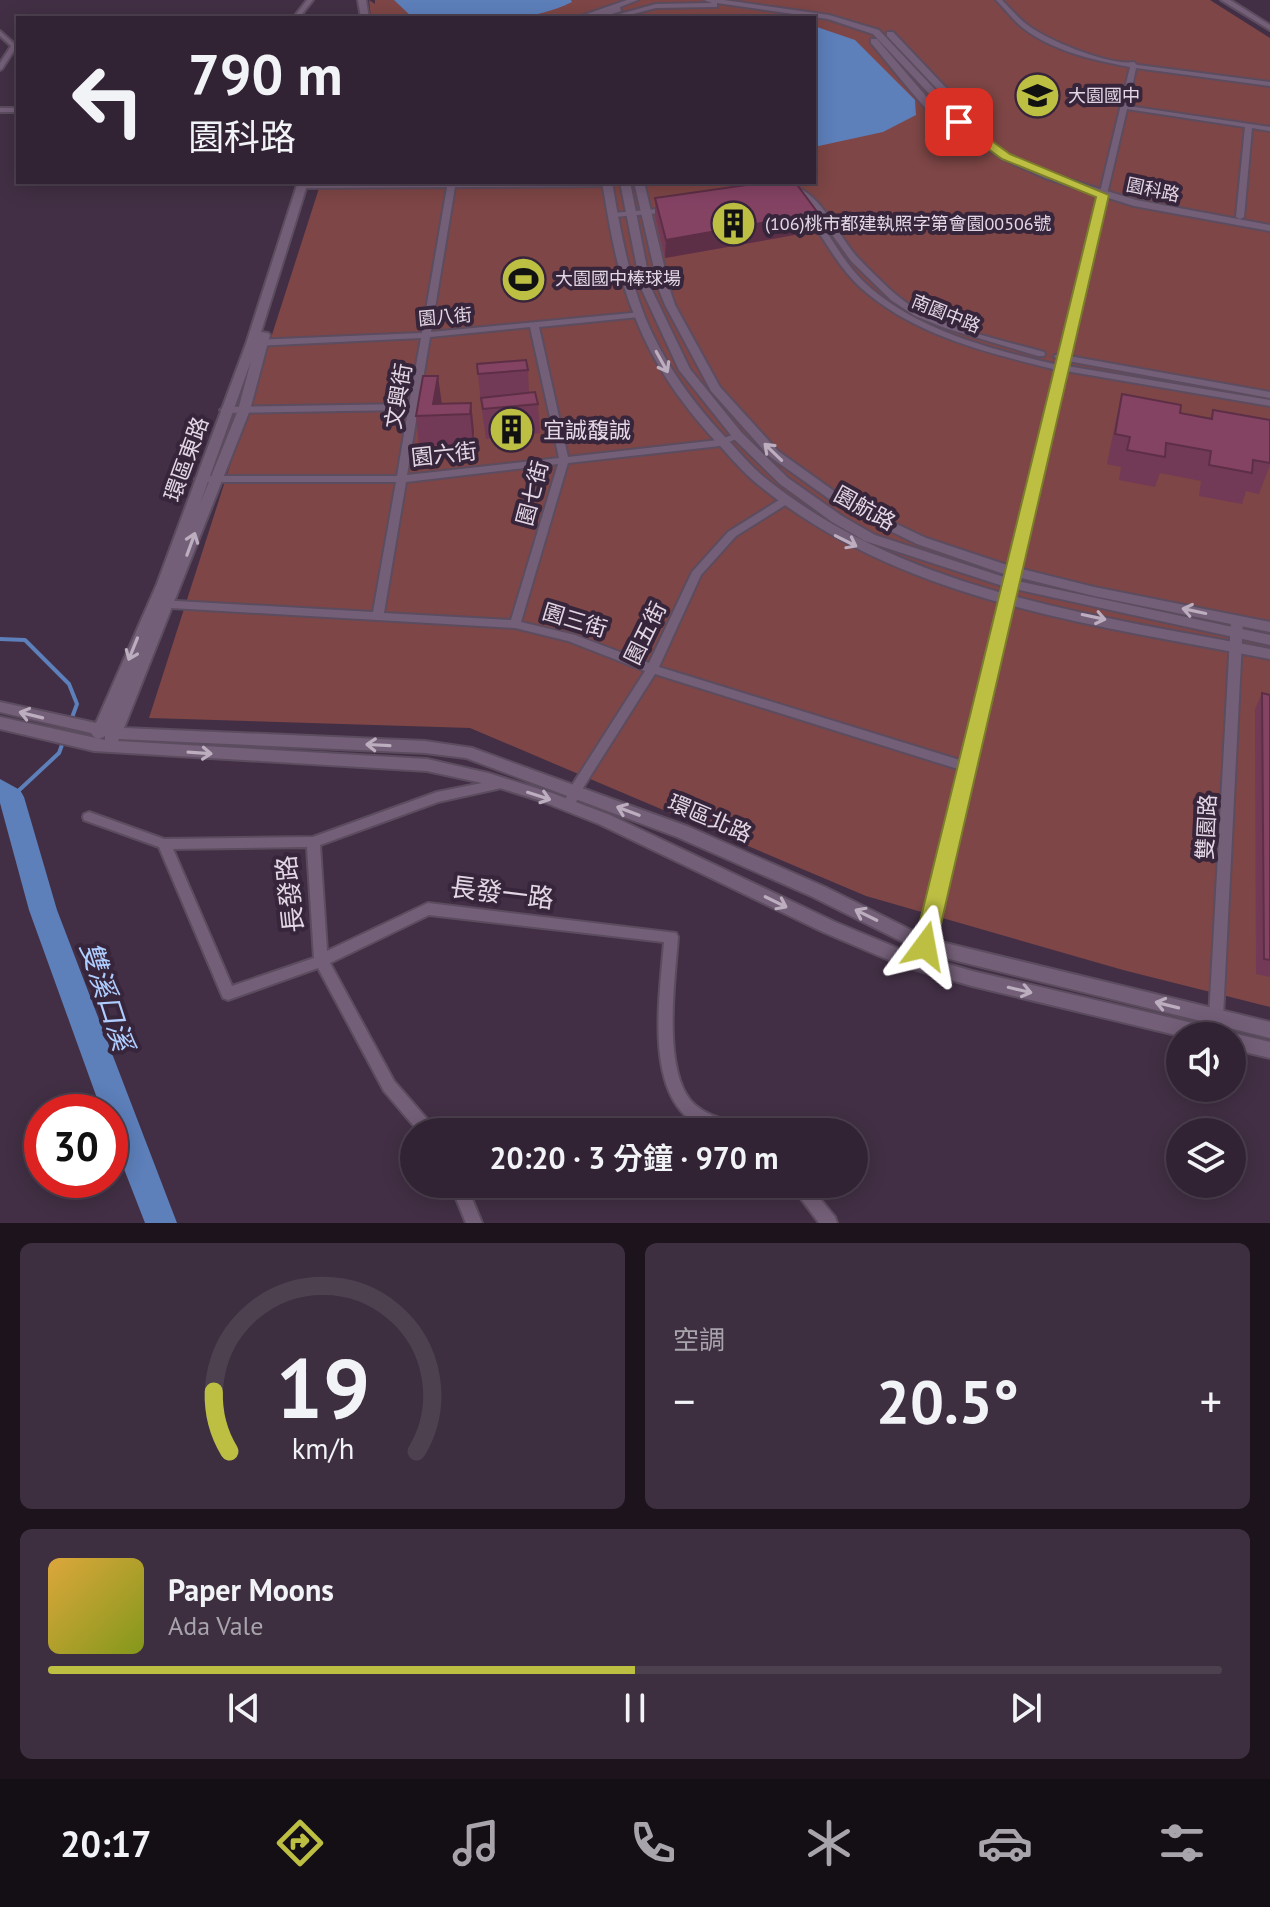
<!DOCTYPE html>
<html lang="zh-TW">
<head>
<meta charset="utf-8">
<style>
  :root { --surface:#322334; --page:#3d2f40; --text:#f1f3f6; --muted:#a8a4ac; --line:#4d404f; --accent:#bdbf43 }
  body { margin:0; font-family:"PT Sans","Noto Sans TC",sans-serif; background:var(--page); color:var(--text); height:100vh; display:flex; flex-direction:column; font-size:30px; white-space:nowrap }
  * { box-sizing:border-box; margin:0 }
  p { font-size:26px; color:var(--muted) }
  .icon { flex:none; width:44px; height:44px; fill:none; stroke:currentColor; stroke-width:2; stroke-linecap:round; stroke-linejoin:round }
  .map { position:relative; height:1223px; overflow:hidden }
  .drawer { display:flex; flex-direction:column; gap:20px; padding:20px; background:#1c131d; flex:1 }
  .drawer>* { flex:none }
  .hud { position:absolute; left:16px; top:16px; width:800px; height:168px; border-radius:0px; box-shadow:0 4px 20px #0003,0 0 0 2px var(--line); background:#322334; color:var(--text); overflow:hidden }
  .controls { position:absolute; left:1166px; top:1022px; display:grid; gap:16px }
  .controls a { display:grid; place-items:center; width:80px; height:80px; border-radius:50%; background:var(--surface); box-shadow:0 4px 20px #0003,0 0 0 2px var(--line); font-size:40px }
  .speed { position:absolute; left:24px; top:1094px; display:flex; gap:16px; font-size:40px; font-weight:700; text-align:center }
  .speed>* { display:grid; place-content:center; width:104px; height:104px; border-radius:50%; background:var(--surface); box-shadow:0 4px 20px #0003,0 0 0 2px var(--line); line-height:1 }
  .speed .limit { border:12px solid #d22; background:#fff; color:#111 }
  .pin { position:absolute; display:grid; place-items:center; width:68px; height:68px; color:#fff; margin:-34px; border-radius:16px; box-shadow:0 4px 12px #0006 }
  .me { position:absolute; width:88px; margin:-44px; rotate:13deg; stroke-linejoin:round; filter:drop-shadow(0 0 6px #0008) }
  .turn { display:flex; align-items:center; gap:28px; height:168px; padding:0 40px; font-size:36px }
  .turn .icon { width:104px; height:104px; stroke-width:2.5 }
  .turn b { display:block; font-size:56px; line-height:68px }
  .big { font-size:60px; font-weight:600; line-height:1.1 }
  .drawer .tile { flex:1; display:flex; flex-direction:column; justify-content:center; gap:12px; min-width:0; padding:0 28px; border-radius:12px; background:var(--page) }
  .drawer .dial { align-items:center; gap:0 }
  .dial svg { height:208px; overflow:visible; fill:none; stroke:var(--line); stroke-width:7; stroke-linecap:round; text-anchor:middle }
  .dial text { fill:var(--text); stroke:none }
  .song { display:flex; align-items:center; gap:24px }
  .cover { width:96px; height:96px; border-radius:12px; background:linear-gradient(135deg,hsl(40 70% 55%),hsl(70 70% 35%)) }
  .played { height:8px; border-radius:4px; background:linear-gradient(90deg,var(--accent) 50%,var(--line) 50%) }
  .keys { display:flex; justify-content:space-around; direction:ltr }
  .heat { display:flex; justify-content:space-between; align-items:center; font-size:44px; direction:ltr }
  .drawer .tiles { flex:1; display:grid; gap:20px; grid-template-columns:1fr 1fr }
  .tile:last-child { grid-column:span 2 }
  .trip { position:absolute; left:400px; top:1118px; width:468px; height:80px; border-radius:40px; background:var(--surface); box-shadow:0 4px 20px #0003,0 0 0 2px var(--line); font-weight:600; line-height:80px; text-align:center }
  .tabs { display:flex; height:128px; justify-content:space-around; align-items:center; background:#140e15; color:var(--muted) }
  .tabs .icon { width:56px; height:56px }
  .tabs .on { color:var(--accent) }
  .tabs b { font-size:36px; color:var(--text) }
  .map>svg:first-child { display:block }
</style>
</head>
<body>
<div class="map">
<svg width="1270" height="1223" viewBox="0 0 1270 1223">
  <rect width="100%" height="100%" fill="#422f45"/>
  <polygon fill="#7e4646" points="369,0 375,4 375,0 1210,0 1270,38 1270,1007 1123,970 866,896 470,728 149,718 321,182 814,182 814,18 371,18"/>
  <g fill="#5d7fba">
    <path d="M394,0H571L572,2C524,26 465,18 413,18Z"/>
    <polygon points="814,26 855,40 915,100 916,115 883,132 814,147"/>
  </g>
  <g fill="none" stroke-linecap="round" stroke-linejoin="round">
    <polyline stroke="#5d7fba" stroke-width="4" points="0,639 25,640 69,684 77,704 59,753 15,794"/>
    <polyline stroke="#5d7fba" stroke-width="5" points="11,797 17,792"/>
    <polygon fill="#5d7fba" fill-rule="evenodd" points="0,779 20,790 24,797 57,910 177,1223 145,1223 110,1133 110,1112 102,1112 29,910 0,803"/>
    <defs>
      <g id="minor">
        <polygon points="307,0 313,0 299,18 293,18"/>
        <path d="M996,0H1002C1011,9 1019,19 1029,26C1049,41 1110,66 1134,62L1137,65L1146,66L1270,82V86L1136,68L1128,106L1270,127V131L1252,128L1244,217L1240,219L1236,217L1245,127L1127,109L1069,356L1270,392V398L1068,361L1067,366L1270,400V406L1066,371L926,969L921,971L916,969L914,965L961,770L655,674L581,791L573,809L569,811L565,809L563,806L569,790L645,671L568,641L515,628L155,607L154,604L159,600L373,612L396,482H200L195,479L200,476H397L408,410L225,413L220,410L225,407L409,404L421,338L253,346L249,343L253,340L422,333L447,187L302,188H299V184L608,182L611,184L607,186L455,187L431,332L642,312L643,314L639,317L539,327L568,457L718,440L738,433L743,436L720,446L568,463L521,622L575,635L649,663L692,572L728,532L779,500H787L788,502L787,504L736,536L701,575L659,667L963,761L1057,370C989,353 915,336 861,288C839,268 824,239 807,214L814,212C830,236 844,263 865,283C915,330 993,350 1059,365L1060,360L1054,357L1055,355H1061L1130,67C1094,60 1052,51 1023,28C1013,20 1005,9 996,0ZM530,327L559,458L407,475L430,337ZM558,464L511,620L384,613L406,482Z"/>
        <polygon points="0,31 17,46 2,69 0,70 0,63 11,46 0,36"/>
        <rect x="0" y="108" width="18" height="4"/>
        <path d="M786,185C821,187 838,239 861,261C880,280 898,300 922,312C957,331 1005,341 1044,352L1045,354L1044,356H1038L945,328L915,316L891,300L851,261L806,198L786,189Z"/>
        <polygon points="669,208 673,210 672,212 614,217 610,215 614,213"/>
        <polygon points="1237,616 1243,620 1222,1036 1208,1036 1231,620"/>
        <path d="M502,779L506,781L508,784L506,787L438,802L320,845L327,951L428,903L676,933L678,937C675,979 661,1075 695,1105C709,1117 728,1120 745,1127L748,1132C738,1132 726,1134 717,1132C639,1115 660,999 664,942L429,915L330,963L394,1081L434,1127L437,1132H419L384,1091L318,968L228,1000L223,998L159,847L84,820L83,817L84,814L89,812L164,839L313,837L437,792ZM307,847L314,958L232,986L173,849Z"/>
        <polygon points="450,1184 466,1184 482,1223 466,1223"/>
        <polygon points="790,1184 808,1184 835,1217 837,1223 819,1223"/>
      </g>
      <g id="tertiary">
        <polygon points="358,0 366,0 369,18 361,18"/>
        <polygon points="627,0 638,0 620,7 621,11 600,18 575,18"/>
        <polygon points="704,0 724,0 829,15 879,30 976,133 1009,155 1051,174 1136,200 1270,225 1270,231 1134,206 1045,178 1003,159 970,137 873,34 828,19 717,3 717,7 714,7 656,8 618,18 605,18 656,4 712,3"/>
        <polygon points="1221,0 1230,0 1270,25 1270,30"/>
        <polygon points="887,32 893,32 986,130 986,134 980,134 887,36"/>
        <path d="M871,39H877L955,130L984,150V154C957,154 891,66 871,43Z"/>
        <path d="M298,182H308L261,332L268,333L270,335L250,410L124,728L425,741L472,748L689,827L825,887L929,939L1270,1022V1038L925,953L813,897L677,837L466,758L425,753L119,739L118,741L427,759L488,773L552,793L610,815L835,922L907,952L972,971L1214,1028L1221,1030L1223,1036H1180L972,986L903,966L823,932L599,824L541,801L487,784L427,771L94,751L0,729V717L105,740V736L99,739L94,737L91,733L0,712V702L96,723L157,584L246,344ZM251,361L238,410L200,504Z"/>
        <path d="M602,182H612C620,228 628,274 645,317C665,365 695,406 730,442C741,454 752,467 764,477C907,593 1095,615 1270,649V659C1092,624 899,602 755,482C743,472 732,459 721,447C685,409 654,366 635,317C617,274 610,228 602,182Z"/>
        <polygon points="620,182 630,182 651,288 690,369 742,433 788,478 842,516 875,535 1013,580 1270,635 1270,645 1006,587 865,541 832,522 780,484 734,439 679,370 641,288"/>
        <polygon points="634,182 644,182 670,290 675,305 720,387 778,451 848,501 926,538 1010,566 1094,587 1270,622 1270,632 1094,596 1001,573 917,544 839,506 769,456 711,391 665,305 659,290"/>
        <polygon points="1232,1033 1270,1042 1270,1058 1232,1049 1232,1036 1225,1036"/>
      </g>
    </defs>
    <use href="#minor" stroke="#5c4c5f" stroke-width="4"/>
    <use href="#tertiary" stroke="#5c4c5f" stroke-width="4"/>
    <use href="#minor" fill="#745f78" fill-rule="evenodd"/>
    <use href="#tertiary" fill="#745f78" fill-rule="evenodd"/>
  </g>
  <g fill="#723a56">
    <polygon points="655,198 817,231 665,258 655,216"/>
    <polygon points="477,364 528,370 529,393 538,404 540,433 486,439 481,404"/>
    <polygon points="1122,394 1180,413 1210,419 1213,410 1270,420 1270,465 1259,494 1246,491 1242,504 1199,496 1201,481 1160,473 1155,487 1119,480 1121,467 1107,464 1115,424"/>
    <polygon points="441,403 471,403 474,432 473,444 419,446 416,416"/>
    <polygon points="1262,693 1270,695 1270,977 1256,974 1255,709"/>
  </g>
  <g fill="#5d2f46">
    <polygon points="818,213 817,231 665,258 666,240"/>
    <polygon points="438,376 442,405 433,404"/>
    <polygon points="471,403 474,432 473,444 470,414"/>
  </g>
  <g fill="#854364" stroke="#5d2f46" stroke-width="2">
    <polygon points="767,182 795,182 818,213 666,240 655,198"/>
    <polygon points="526,360 528,370 478,374 477,364"/>
    <polygon points="423,376 438,376 433,404 471,403 470,414 416,416"/>
    <polygon points="535,392 538,404 483,409 481,398"/>
    <polygon points="1122,394 1181,405 1180,413 1212,419 1213,410 1270,420 1270,463 1253,460 1252,473 1209,465 1211,451 1166,443 1165,457 1127,450 1130,437 1115,434"/>
    <polygon points="1262,693 1270,695 1270,960 1264,959"/>
  </g>
  <defs><path id="oneway-shaft" d="M-6 0H5M1.5-3L5.5 0L1.5 3" fill="none" stroke-width="1.6" stroke-linecap="round" stroke-linejoin="round" transform="scale(2)"/></defs>
  <g stroke="#bcadbf">
    <use href="#oneway-shaft" transform="translate(662 362) rotate(61)"/>
    <use href="#oneway-shaft" transform="translate(773 452) rotate(-136)"/>
    <use href="#oneway-shaft" transform="translate(846 541) rotate(27)"/>
    <use href="#oneway-shaft" transform="translate(191 544) rotate(-70)"/>
    <use href="#oneway-shaft" transform="translate(1194 611) rotate(-168)"/>
    <use href="#oneway-shaft" transform="translate(1094 617) rotate(12)"/>
    <use href="#oneway-shaft" transform="translate(133 649) rotate(112)"/>
    <use href="#oneway-shaft" transform="translate(31 715) rotate(-166)"/>
    <use href="#oneway-shaft" transform="translate(378 745) rotate(-177)"/>
    <use href="#oneway-shaft" transform="translate(200 753) rotate(4)"/>
    <use href="#oneway-shaft" transform="translate(539 796) rotate(18)"/>
    <use href="#oneway-shaft" transform="translate(628 811) rotate(-159)"/>
    <use href="#oneway-shaft" transform="translate(776 902) rotate(26)"/>
    <use href="#oneway-shaft" transform="translate(866 915) rotate(-154)"/>
    <use href="#oneway-shaft" transform="translate(1020 990) rotate(13)"/>
    <use href="#oneway-shaft" transform="translate(1167 1005) rotate(-166)"/>
  </g>
  <polygon fill="#bdbf43" stroke="#7b7c2c" stroke-width="2" points="955,120 963,120 1010,154 1109,195 936,946 933,953 925,956 917,953 914,946 1096,197 1002,159 955,125"/>
  <defs>
    <symbol id="school-disc" viewBox="-11 -11 22 22"><circle r="9.5" fill="#bdbf43" stroke="#37253b"/><path d="M0-5L7-2L0 1L-7-2ZM-4 1L0 2.5L4 1V4Q0 6-4 4Z" fill="#111"/></symbol>
    <symbol id="building-disc" viewBox="-11 -11 22 22"><circle r="9.5" fill="#bdbf43" stroke="#37253b"/><path d="M-4-6H4V6H1V3H-1V6H-4ZM-2.5-4.3h1.7v1.8h-1.7ZM.8-4.3h1.7v1.8H.8ZM-2.5-1h1.7V.8h-1.7ZM.8-1h1.7V.8H.8Z" fill="#111"/></symbol>
    <symbol id="stadium-disc" viewBox="-11 -11 22 22"><circle r="9.5" fill="#bdbf43" stroke="#37253b"/><path d="M0-5a6.5 5 0 1 0 0 10a6.5 5 0 1 0 0-10ZM-3.5-1.8h7v3.6h-7Z" fill="#111"/></symbol>
  </defs>
  <g fill-rule="evenodd">
    <use href="#school-disc" x="1012" y="70" width="51" height="51"/>
    <use href="#building-disc" x="708" y="198" width="51" height="51"/>
    <use href="#stadium-disc" x="498" y="254" width="51" height="51"/>
    <use href="#building-disc" x="486" y="404" width="51" height="51"/>
  </g>
  <g text-anchor="middle" stroke-width="8" stroke-linejoin="round" paint-order="stroke">
    <g font-size="18" fill="#e3d7e5" stroke="#37253b" text-anchor="start">
      <text x="1068" y="102">大園國中</text>
      <text x="765" y="230">(106)桃市都建執照字第會園00506號</text>
      <text x="555" y="285">大園國中棒球場</text>
    </g>
    <g font-size="18" fill="#e3d7e5" stroke="#37253b">
      <text transform="translate(1153 190) rotate(12)" y="6">園科路</text>
      <text transform="translate(946 314) rotate(22)" y="6">南園中路</text>
      <text transform="translate(445 317) rotate(-5)" y="6">園八街</text>
    </g>
    <g font-size="22" fill="#e3d7e5" stroke="#37253b">
      <text transform="translate(398 396) rotate(-80)" y="8">文興街</text>
      <text transform="translate(444 454) rotate(-6)" y="8">園六街</text>
      <text transform="translate(186 459) rotate(-70)" y="8">環區東路</text>
      <text transform="translate(532 493) rotate(-75)" y="8">園七街</text>
      <text transform="translate(865 508) rotate(29)" y="8">園航路</text>
      <text transform="translate(575 620) rotate(17)" y="8">園三街</text>
      <text transform="translate(645 633) rotate(-64)" y="8">園五街</text>
      <text transform="translate(710 818) rotate(23)" y="8">環區北路</text>
      <text transform="translate(1206 827) rotate(-87)" y="8">雙園路</text>
    </g>
    <g font-size="22" fill="#e3d7e5" stroke="#37253b" text-anchor="start">
      <text x="543" y="438">宜誠馥誠</text>
    </g>
    <g font-size="26" fill="#e3d7e5" stroke="#37253b">
      <text transform="translate(502 893) rotate(7)" y="9">長發一路</text>
      <text transform="translate(290 894) rotate(-96)" y="9">長發路</text>
    </g>
    <g font-size="28" font-style="italic" fill="#afcdff" stroke="#37253b">
      <text transform="translate(107 996) rotate(72)" y="10">雙溪口溪</text>
    </g>
  </g>
</svg>
<div class="controls">
<a><svg class="icon" aria-label="sound" viewBox="0 0 24 24"><path d="M4 9h4l5-4v14l-5-4H4zM17 9q2 3 0 6"/></svg></a>
<a><svg class="icon" aria-label="layers" viewBox="0 0 24 24"><path d="M12 4l9 5-9 5-9-5zM3 14l9 5 9-5"/></svg></a>
</div>
<div class="speed"><div class="limit">30</div></div>
<div class="pin" style="left:959px;top:122px;background:#d93025"><svg class="icon" aria-label="arrive" viewBox="0 0 24 24"><path d="M6 21V4h12l-3 4 3 4H6"/></svg></div>
<svg class="me" style="left:925px;top:946px" viewBox="-20 -20 40 40"><path d="M0-17L14 15 0 8-14 15z" fill="#bdbf43" stroke="#fff" stroke-width="4"/></svg>
<div class="trip">20:20 · 3 分鐘 · 970 m</div>
<div class="hud">
<div class="turn"><svg class="icon" aria-label="left" viewBox="0 0 24 24"><path d="M17 20v-9H6M10 6l-5 5 5 5"/></svg><div><b>790 m</b>園科路</div></div>
</div>
</div>
<section class="drawer">
<div class="tiles">
<div class="tile dial"><svg viewBox="0 0 100 80">
<path d="M14 69A42 42 0 1 1 86 69"/>
<path d="M14 69A42 42 0 0 1 8 46" stroke="#bdbf43"/>
<text x="50" y="56" font-size="32" font-weight="700">19</text>
<text x="50" y="72" font-size="11">km/h</text>
</svg></div>
<div class="tile"><p>空調</p>
<div class="heat"><a>−</a><b class="big">20.5°</b><a>+</a></div>
</div>
<div class="tile">
<div class="song"><i class="cover"></i><div><b>Paper Moons</b><p>Ada Vale</p></div></div>
<div class="played"></div>
<div class="keys"><svg class="icon" aria-label="previous" viewBox="0 0 24 24"><path d="M18 5L8 12l10 7zM5 5v14"/></svg><svg class="icon" aria-label="pause" viewBox="0 0 24 24"><path d="M8 5v14M16 5v14"/></svg><svg class="icon" aria-label="next" viewBox="0 0 24 24"><path d="M6 5l10 7-10 7zM19 5v14"/></svg></div>
</div>
</div>
</section>
<nav class="tabs">
<b>20:17</b>
<svg class="icon on" aria-label="directions" viewBox="0 0 24 24"><path d="M12 3l9 9-9 9-9-9zM9 14v-3h6M13 9l2 2-2 2"/></svg>
<svg class="icon" aria-label="music" viewBox="0 0 24 24"><path d="M9 18V5l10-2v13"/><circle cx="6" cy="18" r="3"/><circle cx="16" cy="16" r="3"/></svg>
<svg class="icon" aria-label="phone" viewBox="0 0 24 24"><path d="M5 4h4l2 5-3 2q2 4 5 5l2-3 5 2v4C11 20 4 13 5 4z"/></svg>
<svg class="icon" aria-label="climate" viewBox="0 0 24 24"><path d="M12 3v18M4 7l16 10M4 17L20 7"/></svg>
<svg class="icon" aria-label="car" viewBox="0 0 24 24"><path d="M5 17H2v-5l4-1 3-4h7l3 4 3 1v5h-3M9 17h6M6 11h13"/><circle cx="7" cy="17" r="2"/><circle cx="17" cy="17" r="2"/></svg>
<svg class="icon" aria-label="filters" viewBox="0 0 24 24"><path d="M4 7h16M4 17h16"/><circle cx="9" cy="7" r="2"/><circle cx="15" cy="17" r="2"/></svg>
</nav>
</body>
</html>
